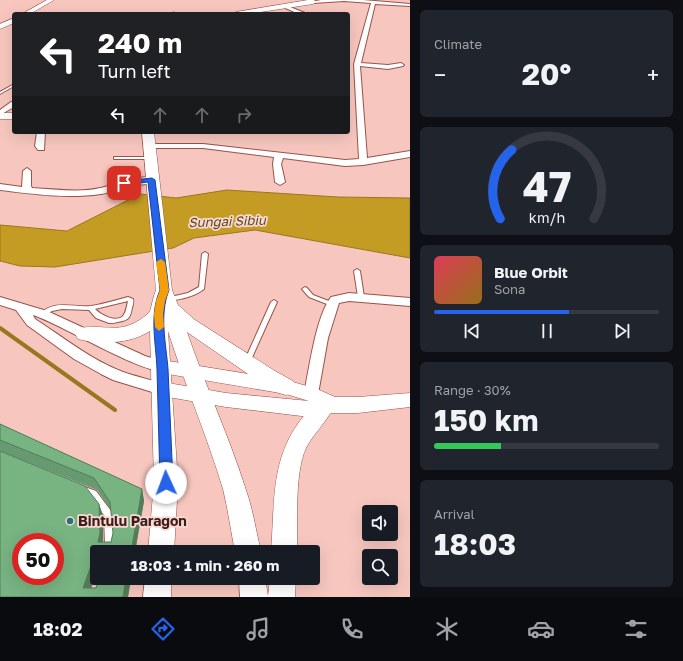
<!DOCTYPE html>
<html lang="en">
<head>
<meta charset="utf-8">
<style>
  :root { --surface:#171b24; --page:#20242c; --text:#f1f3f6; --muted:#9ea1a6; --line:#363941; --accent:#2563eb }
  body { margin:0; font-family:"Golos Text",sans-serif; background:var(--page); color:var(--text); height:100vh; display:flex; flex-direction:column; font-size:15px; white-space:nowrap }
  * { box-sizing:border-box; margin:0 }
  p { font-size:13px; color:var(--muted) }
  .icon { flex:none; width:22px; height:22px; fill:none; stroke:currentColor; stroke-width:2; stroke-linecap:round; stroke-linejoin:round }
  .map { position:relative; flex:1; overflow:hidden }
  .panel { display:flex; flex-direction:column; gap:10px; padding:10px; background:#0d0f14; width:273px }
  .panel>* { flex:none }
  .guide { position:absolute; left:12px; top:12px; width:338px; height:122px; border-radius:4px; box-shadow:0 4px 16px #0002; background:#202124; color:#fff; overflow:hidden }
  .fabs { position:absolute; left:362px; top:505px; display:grid; gap:8px }
  .fabs a { display:grid; place-items:center; width:36px; height:36px; border-radius:4px; background:var(--surface); box-shadow:0 4px 16px #0002; font-size:20px }
  .speed { position:absolute; left:12px; top:533px; display:flex; gap:8px; font-size:20px; font-weight:700; text-align:center }
  .speed>* { display:grid; place-content:center; width:52px; height:52px; border-radius:50%; background:var(--surface); box-shadow:0 4px 16px #0002; line-height:1 }
  .speed .limit { border:6px solid #d22; background:#fff; color:#111 }
  .pin { position:absolute; display:grid; place-items:center; width:34px; height:34px; color:#fff; margin:-17px; border-radius:8px; box-shadow:0 2px 6px #0006 }
  .me { position:absolute; width:44px; margin:-22px; rotate:358deg; stroke-linejoin:round; filter:drop-shadow(0 0 3px #0008) }
  .turn { display:flex; align-items:center; gap:14px; height:84px; padding:0 20px; font-size:18px }
  .turn .icon { width:52px; height:52px; stroke-width:2.5 }
  .turn b { display:block; font-size:28px; line-height:34px }
  .lanes { display:flex; align-items:center; height:38px; padding:0 20px; background:#0003; justify-content:center; gap:20px; direction:ltr }
  .lanes .off { opacity:.35 }
  .big { font-size:30px; font-weight:700; line-height:1.1 }
  .panel .card { flex:1; display:flex; flex-direction:column; justify-content:center; gap:6px; min-width:0; padding:0 14px; border-radius:6px; background:var(--page) }
  .panel .dial { align-items:center; gap:0 }
  .dial svg { height:104px; overflow:visible; fill:none; stroke:var(--line); stroke-width:7; stroke-linecap:round; text-anchor:middle }
  .dial text { fill:var(--text); stroke:none }
  .song { display:flex; align-items:center; gap:12px }
  .cover { width:48px; height:48px; border-radius:6px; background:linear-gradient(135deg,hsl(350 70% 55%),hsl(40 70% 35%)) }
  .played { height:4px; border-radius:2px; background:linear-gradient(90deg,var(--accent) 60%,var(--line) 60%) }
  .keys { display:flex; justify-content:space-around; direction:ltr }
  .heat { display:flex; justify-content:space-between; align-items:center; font-size:22px; direction:ltr }
  .charge { height:6px; border-radius:3px; background:linear-gradient(90deg,#34c759 30%,var(--line) 0) }
  .trip { position:absolute; left:90px; top:545px; width:230px; height:40px; border-radius:4px; background:var(--surface); box-shadow:0 4px 16px #0002; font-weight:700; line-height:40px; text-align:center }
  .tabs { display:flex; height:64px; justify-content:space-around; align-items:center; background:#090b0e; color:var(--muted) }
  .tabs .icon { width:28px; height:28px }
  .tabs .current { color:var(--accent) }
  .tabs b { font-size:18px; color:var(--text) }
  main { display:flex; flex:1; min-height:0 }
  .map>svg:first-child { display:block }
</style>
</head>
<body>
<main>
<div class="map">
<svg width="410" height="597" viewBox="0 0 410 597">
  <rect width="100%" height="100%" fill="#f7c7bf"/>
  <polygon fill="#c49c23" stroke="#9b7620" points="227,190 338,197 410,198 410,258 255,230 194,238 173,248 55,267 20,266 0,261 0,225 67,231 140,194 176,198"/>
  <g fill="none" stroke-linecap="round" stroke-linejoin="round">
    <polyline stroke="#9b7620" stroke-width="4" points="0,328 115,410"/>
    <defs>
      <g id="service">
        <polygon points="14,84 14,86 0,94 0,92"/>
        <polygon points="114,157 150,157 152,158 150,159 114,159"/>
        <path d="M205,252L208,254L204,289C194,297 181,299 168,301L166,300L165,299L166,298L188,293L199,287L202,254Z"/>
        <polygon points="357,269 360,271 364,297 361,299 358,297 354,271"/>
        <polygon points="305,287 307,288 313,295 334,303 335,304 332,306 309,297 302,289"/>
        <path d="M128,297L133,299C134,302 133,304 132,308C130,318 129,320 118,322C115,323 112,323 109,323L96,318L89,310L62,309L52,311L43,316L40,314C54,299 74,308 91,306C104,304 116,300 128,297ZM128,301C127,305 126,314 122,317C114,322 101,315 95,309Z"/>
        <polygon points="274,300 277,302 250,362 249,364 247,365 245,364 244,362 271,302"/>
        <polygon points="85,487 96,491 111,511 112,514 115,545 113,552 103,552 105,545 104,515 90,497 82,494 81,491 82,488"/>
      </g>
      <g id="minor">
        <polygon points="321,0 363,0 410,4 410,6 375,4 361,63 388,65 401,63 404,65 403,66 388,69 360,66 367,158 410,151 410,157 363,165 345,166 283,158 281,164 285,182 280,185 275,182 273,164 274,157 203,148 146,148 145,146 146,144 203,144 345,160 359,159 354,64 371,3 344,1 313,3 311,2"/>
        <polygon points="285,5 305,13 306,14 299,14 283,7"/>
        <polygon points="11,102 14,102 14,107 0,115 0,110"/>
        <polygon points="37,132 45,132 44,150 38,150 35,146"/>
        <path d="M27,168L31,171V186L32,188C54,189 79,193 100,188C111,186 148,171 157,180C151,186 135,184 127,185C118,187 110,193 101,194C68,199 33,194 0,190V184L22,187L23,171Z"/>
        <path d="M349,293L410,298V306L349,301L339,303L328,338L318,394L316,398L311,400L306,398L304,394C309,370 316,316 331,297Z"/>
        <path d="M0,297L47,311L145,356L167,363L169,367L167,371C147,377 59,323 33,315L35,319C63,337 91,360 123,372C137,377 152,380 167,385L169,389L167,393L162,395L113,380L101,374L74,359L27,325L16,310L0,305Z"/>
      </g>
      <g id="tertiary">
        <polygon points="47,0 54,0 30,14 22,14"/>
        <polygon points="308,0 314,0 316,2 313,4 248,14 233,14 236,12"/>
        <polygon points="14,18 14,23 0,29 0,24"/>
        <polygon points="162,360 286,380 317,389 335,397 358,397 410,393 410,407 358,413 333,413 310,417 226,407 162,396 156,394 153,389 156,384 162,382 226,393 309,401 286,394 156,372 153,367 156,362"/>
      </g>
      <g id="secondary">
        <rect x="0" y="113" width="14" height="6"/>
        <path d="M142,132H154L172,290L178,305L195,320L275,371L293,381L296,387L293,393L286,395L279,393L261,383L187,332C205,385 229,436 246,490C253,510 256,531 261,552H235C231,531 228,510 223,489C207,436 185,385 168,331L178,483L174,552H148L154,483L150,331C130,344 100,345 78,339L75,334L78,329C100,322 116,336 141,319C144,317 148,314 150,311C152,305 153,297 156,290Z"/>
        <path d="M323,399L330,402L333,408C326,423 313,434 306,448C294,474 298,524 297,552H271C275,502 270,458 303,417C309,410 314,403 323,399Z"/>
        <polygon points="145,578 171,578 171,597 143,597"/>
        <polygon points="239,578 265,578 268,596 270,578 296,578 295,597 240,597"/>
      </g>
    </defs>
    <use href="#service" stroke="#98534a" stroke-width="2"/>
    <use href="#minor" stroke="#98534a" stroke-width="2"/>
    <use href="#tertiary" stroke="#98534a" stroke-width="1"/>
    <use href="#secondary" stroke="#98534a" stroke-width="1"/>
    <use href="#service" fill="#fff" fill-rule="evenodd"/>
    <use href="#minor" fill="#fff" fill-rule="evenodd"/>
    <use href="#tertiary" fill="#fff" fill-rule="evenodd"/>
    <use href="#secondary" fill="#fff" fill-rule="evenodd"/>
  </g>
  <polygon fill="#679a70" points="0,424 142,489 144,501 135,552 97,552 97,574 96,574 91,588 96,588 131,578 128,597 0,597 99,504 103,516 103,542 111,542 113,533 111,510 97,490 0,451"/>
  <g fill="#547d5b">
    <polygon points="142,489 144,501 135,552 131,552"/>
    <polygon points="99,504 103,516 103,545 98,542"/>
    <polygon points="92,563 96,574 88,597 83,588"/>
    <polygon points="126,578 131,578 128,597 123,597"/>
  </g>
  <g fill="#78b382" stroke="#547d5b" fill-rule="evenodd">
    <polygon points="174,12 180,14 165,14"/>
    <polygon points="140,13 147,13 151,14 135,14"/>
    <path d="M0,424L142,489L131,552H97V566H95L94,563H92L83,588H96L99,578H126L123,597H0V451L85,486L99,504L100,533L98,542H111L113,533L110,502L94,478L0,440ZM21,542H55V576H21Z"/>
  </g>
  <path fill="#2563eb" stroke="#184099" d="M152,178L155,180L169,290C159,315 166,343 168,369C170,407 171,445 173,483L171,487L166,489L162,487L160,483C159,445 158,407 157,369C156,343 149,315 160,290L148,182L124,185L120,183L124,181Z"/>
  <polygon fill="#f59e0b" points="161,259 165,262 169,290 165,301 163,314 164,327 159,331 155,327 154,314 156,301 160,290 156,262"/>
  <circle fill="#28707b" stroke="#f9d8d3" stroke-width="1.5" cx="70" cy="521" r="4"/>
  <g text-anchor="middle" stroke-width="3.5" stroke-linejoin="round" paint-order="stroke">
    <g font-size="13" font-style="italic" fill="#59481b" stroke="#f9d8d3">
      <text transform="translate(227 221) rotate(-2)" y="5">Sungai Sibiu</text>
    </g>
    <g font-size="14" font-weight="bold" fill="#3b1d19" stroke="#f9d8d3" text-anchor="start">
      <text x="78" y="526">Bintulu Paragon</text>
    </g>
  </g>
</svg>
<div class="fabs">
<a><svg class="icon" aria-label="sound" viewBox="0 0 24 24"><path d="M4 9h4l5-4v14l-5-4H4zM17 9q2 3 0 6"/></svg></a>
<a><svg class="icon" aria-label="search" viewBox="0 0 24 24"><circle cx="10" cy="10" r="6"/><path d="M15 15l6 6"/></svg></a>
</div>
<div class="speed"><div class="limit">50</div></div>
<div class="pin" style="left:124px;top:183px;background:#d93025"><svg class="icon" aria-label="arrive" viewBox="0 0 24 24"><path d="M6 21V4h12l-3 4 3 4H6"/></svg></div>
<svg class="me" style="left:166px;top:483px" viewBox="-20 -20 40 40"><circle r="19" fill="#fff"/><path d="M0-13L10 11 0 6-10 11z" fill="#2563eb"/></svg>
<div class="trip">18:03 · 1 min · 260 m</div>
<div class="guide">
<div class="turn"><svg class="icon" aria-label="left" viewBox="0 0 24 24"><path d="M17 20v-9H6M10 6l-5 5 5 5"/></svg><div><b>240 m</b>Turn left</div></div>
<div class="lanes"><svg class="icon" aria-label="left" viewBox="0 0 24 24"><path d="M17 20v-9H6M10 6l-5 5 5 5"/></svg><svg class="icon off" aria-label="ahead" viewBox="0 0 24 24"><path d="M12 20V5M6 11l6-6 6 6"/></svg><svg class="icon off" aria-label="ahead" viewBox="0 0 24 24"><path d="M12 20V5M6 11l6-6 6 6"/></svg><svg class="icon off" aria-label="right" viewBox="0 0 24 24"><path d="M7 20v-9h11M14 6l5 5-5 5"/></svg></div>
</div>
</div>
<section class="panel">
<div class="card"><p>Climate</p>
<div class="heat"><a>−</a><b class="big">20°</b><a>+</a></div>
</div>
<div class="card dial"><svg viewBox="0 0 100 80">
<path d="M14 69A42 42 0 1 1 86 69"/>
<path d="M14 69A42 42 0 0 1 23 16" stroke="#2563eb"/>
<text x="50" y="56" font-size="32" font-weight="700">47</text>
<text x="50" y="72" font-size="11">km/h</text>
</svg></div>
<div class="card">
<div class="song"><i class="cover"></i><div><b>Blue Orbit</b><p>Sona</p></div></div>
<div class="played"></div>
<div class="keys"><svg class="icon" aria-label="previous" viewBox="0 0 24 24"><path d="M18 5L8 12l10 7zM5 5v14"/></svg><svg class="icon" aria-label="pause" viewBox="0 0 24 24"><path d="M8 5v14M16 5v14"/></svg><svg class="icon" aria-label="next" viewBox="0 0 24 24"><path d="M6 5l10 7-10 7zM19 5v14"/></svg></div>
</div>
<div class="card"><p>Range · 30%</p><b class="big">150 km</b><div class="charge"></div></div>
<div class="card"><p>Arrival</p><b class="big">18:03</b></div>
</section>
</main>
<nav class="tabs">
<b>18:02</b>
<svg class="icon current" aria-label="directions" viewBox="0 0 24 24"><path d="M12 3l9 9-9 9-9-9zM9 14v-3h6M13 9l2 2-2 2"/></svg>
<svg class="icon" aria-label="music" viewBox="0 0 24 24"><path d="M9 18V5l10-2v13"/><circle cx="6" cy="18" r="3"/><circle cx="16" cy="16" r="3"/></svg>
<svg class="icon" aria-label="phone" viewBox="0 0 24 24"><path d="M5 4h4l2 5-3 2q2 4 5 5l2-3 5 2v4C11 20 4 13 5 4z"/></svg>
<svg class="icon" aria-label="climate" viewBox="0 0 24 24"><path d="M12 3v18M4 7l16 10M4 17L20 7"/></svg>
<svg class="icon" aria-label="car" viewBox="0 0 24 24"><path d="M5 17H2v-5l4-1 3-4h7l3 4 3 1v5h-3M9 17h6M6 11h13"/><circle cx="7" cy="17" r="2"/><circle cx="17" cy="17" r="2"/></svg>
<svg class="icon" aria-label="filters" viewBox="0 0 24 24"><path d="M4 7h16M4 17h16"/><circle cx="9" cy="7" r="2"/><circle cx="15" cy="17" r="2"/></svg>
</nav>
</body>
</html>
